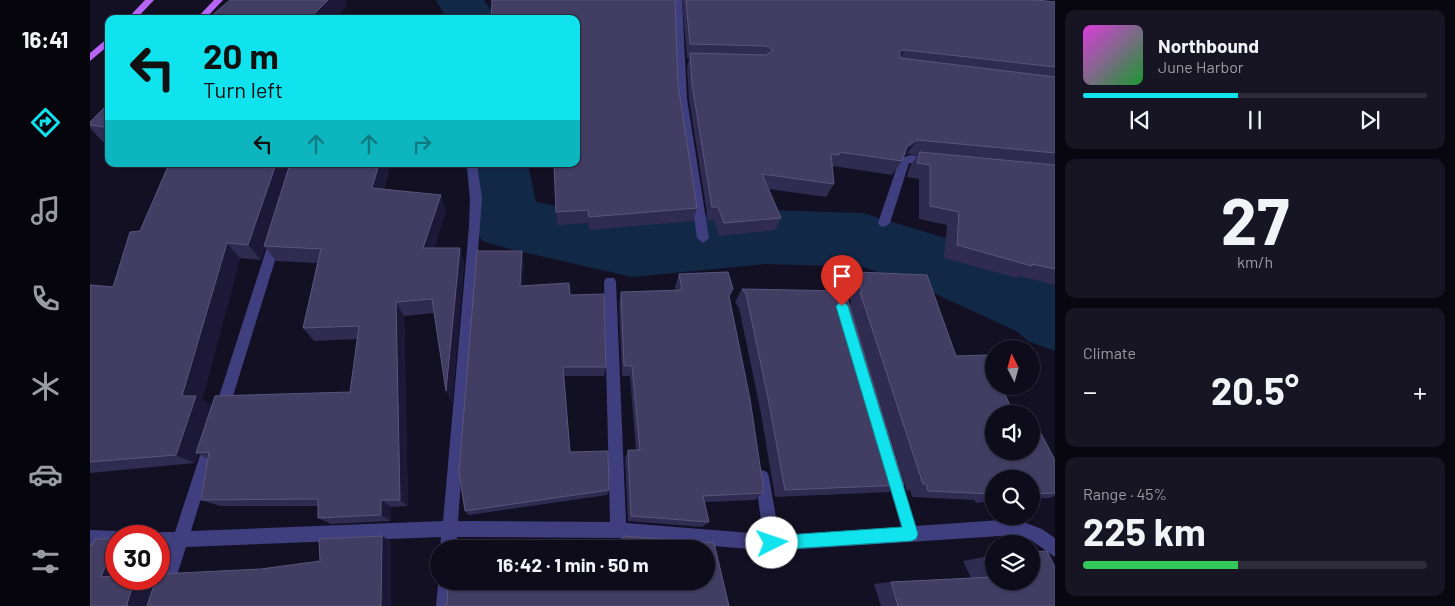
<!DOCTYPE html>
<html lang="en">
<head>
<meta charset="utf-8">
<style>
  :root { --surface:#0e0c1b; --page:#171524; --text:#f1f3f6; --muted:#9b9ba3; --line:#2e2c3a; --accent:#11e3ee }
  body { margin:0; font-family:Barlow,sans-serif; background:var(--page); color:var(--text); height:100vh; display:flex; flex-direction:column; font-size:19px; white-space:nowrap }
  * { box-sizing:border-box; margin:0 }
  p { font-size:16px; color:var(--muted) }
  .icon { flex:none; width:28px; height:28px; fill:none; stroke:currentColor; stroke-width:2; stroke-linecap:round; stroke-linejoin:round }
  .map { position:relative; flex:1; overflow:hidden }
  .panel { display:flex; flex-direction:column; gap:10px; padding:10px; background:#08070f; width:400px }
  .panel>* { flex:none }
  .guide { position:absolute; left:15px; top:15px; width:475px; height:152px; border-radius:10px; box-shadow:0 1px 4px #0004,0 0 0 1px var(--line); background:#11e3ee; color:#111; overflow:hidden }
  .needle { width:32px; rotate:354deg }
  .buttons { position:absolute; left:895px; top:340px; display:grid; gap:10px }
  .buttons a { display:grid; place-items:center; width:55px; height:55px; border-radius:50%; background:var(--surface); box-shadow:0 1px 4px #0004,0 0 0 1px var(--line); font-size:25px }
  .speed { position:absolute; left:15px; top:525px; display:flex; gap:10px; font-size:25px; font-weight:700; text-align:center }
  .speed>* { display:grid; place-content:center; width:65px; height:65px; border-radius:50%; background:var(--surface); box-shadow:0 1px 4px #0004,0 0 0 1px var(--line); line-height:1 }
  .speed .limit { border:8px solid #d22; background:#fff; color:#111 }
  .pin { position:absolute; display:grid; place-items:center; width:42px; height:42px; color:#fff; margin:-51px -21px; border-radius:50% 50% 50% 0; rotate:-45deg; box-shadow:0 0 5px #0007 }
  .pin .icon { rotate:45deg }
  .me { position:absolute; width:55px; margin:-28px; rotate:86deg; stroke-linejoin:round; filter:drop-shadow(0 0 4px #0008) }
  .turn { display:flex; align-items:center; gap:18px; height:105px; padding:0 15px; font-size:22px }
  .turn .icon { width:65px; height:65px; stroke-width:2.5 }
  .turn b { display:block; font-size:35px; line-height:42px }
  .lanes { display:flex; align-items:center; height:48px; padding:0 15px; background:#0003; justify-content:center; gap:25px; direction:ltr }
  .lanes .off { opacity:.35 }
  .big { font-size:38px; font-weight:700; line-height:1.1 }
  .panel .tile { flex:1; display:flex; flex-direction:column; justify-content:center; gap:8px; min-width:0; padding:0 18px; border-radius:10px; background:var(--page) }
  .panel .dial { align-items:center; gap:0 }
  .dial b { font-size:65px; line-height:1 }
  .song { display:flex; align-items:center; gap:15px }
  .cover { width:60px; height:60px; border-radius:8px; background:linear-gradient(135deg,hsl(300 70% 55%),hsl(130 70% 35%)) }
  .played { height:5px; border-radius:2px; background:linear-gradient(90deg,var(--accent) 45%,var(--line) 45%) }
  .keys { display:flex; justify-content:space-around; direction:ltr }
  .heat { display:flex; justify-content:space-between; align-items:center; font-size:28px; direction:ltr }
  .charge { height:8px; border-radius:4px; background:linear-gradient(90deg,#34c759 45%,var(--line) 0) }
  .trip { position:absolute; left:340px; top:540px; width:285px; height:50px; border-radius:25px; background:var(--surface); box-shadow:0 1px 4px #0004,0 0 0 1px var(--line); font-weight:700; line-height:50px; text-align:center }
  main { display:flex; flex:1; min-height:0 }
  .dock { display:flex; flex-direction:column; width:90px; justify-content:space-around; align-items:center; background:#06050b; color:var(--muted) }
  .dock .icon { width:35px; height:35px }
  .dock .on { color:var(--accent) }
  .dock b { font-size:22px; color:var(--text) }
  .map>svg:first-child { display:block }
</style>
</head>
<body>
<main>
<nav class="dock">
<b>16:41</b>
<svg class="icon on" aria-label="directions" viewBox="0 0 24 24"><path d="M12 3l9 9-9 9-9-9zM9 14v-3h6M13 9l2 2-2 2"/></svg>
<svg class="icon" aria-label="music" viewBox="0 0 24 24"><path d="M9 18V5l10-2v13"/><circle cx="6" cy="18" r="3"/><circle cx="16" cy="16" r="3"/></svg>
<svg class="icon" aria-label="phone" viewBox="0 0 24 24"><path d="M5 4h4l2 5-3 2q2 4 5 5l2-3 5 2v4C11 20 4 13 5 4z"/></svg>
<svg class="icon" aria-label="climate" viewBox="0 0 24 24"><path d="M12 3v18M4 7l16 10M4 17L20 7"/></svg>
<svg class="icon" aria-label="car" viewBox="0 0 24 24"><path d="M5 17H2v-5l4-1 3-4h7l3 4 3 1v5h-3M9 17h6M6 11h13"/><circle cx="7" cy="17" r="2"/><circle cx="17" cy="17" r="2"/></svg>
<svg class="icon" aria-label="filters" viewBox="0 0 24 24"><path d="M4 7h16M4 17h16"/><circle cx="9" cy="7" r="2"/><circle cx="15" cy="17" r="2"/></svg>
</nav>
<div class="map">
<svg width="965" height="606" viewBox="0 0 965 606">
  <rect width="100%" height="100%" fill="#131024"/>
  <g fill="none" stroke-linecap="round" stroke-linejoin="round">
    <g fill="#122847" fill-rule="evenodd">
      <polygon points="346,0 394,0 407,19 357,19"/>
      <polygon points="376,164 438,164 446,202 542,221 677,210 773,213 872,243 965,280 965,351 938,341 928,332 824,284 773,267 677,264 542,277 416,248 392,241 382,222"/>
    </g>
    <g fill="#3f3f80" fill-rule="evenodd">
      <polygon points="584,0 592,0 597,99 619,238 613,243 607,238 587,99"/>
      <polygon points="821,155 841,157 846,161 841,165 819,163 800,223 794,227 790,226 788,223 809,161 810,158"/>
      <polygon points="377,164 387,164 392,198 368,521 520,522 514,282 516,278 524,278 526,282 536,523 673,534 665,477 667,472 672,470 677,472 679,477 689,535 811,527 795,471 797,466 802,464 807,466 809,471 826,526 925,519 952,529 965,538 965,557 941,540 925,535 682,551 528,538 367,537 366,549 350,549 351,537 96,547 77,606 61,606 80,547 69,548 69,536 63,536 69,532 85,532 114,443 116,438 121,436 126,438 128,443 101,531 353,521 379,227 380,198"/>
      <polygon points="186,233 192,238 138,412 136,417 131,419 126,417 124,412 180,238"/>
      <polygon points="0,530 26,531 33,536 26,536 26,547 0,546"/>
      <polygon points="349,576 349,581 363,581 362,606 346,606"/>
    </g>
    <g fill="#b765f4" fill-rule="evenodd">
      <polygon points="55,0 64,0 46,19 37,19"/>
      <polygon points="124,0 133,0 115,19 106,19"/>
      <polygon points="19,37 19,45 0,61 0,53"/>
    </g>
  </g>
  <g fill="#302b51" fill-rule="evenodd">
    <polygon points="592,0 947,0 965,2 965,285 929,276 927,278 854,258 857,225 829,219 829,179 817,177 820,166 828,155 817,154 814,156 812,161 802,175 743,166 742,167 744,184 736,197 679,189 691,218 685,230 629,236 624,220 618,220 599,99 597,68 599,58 597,58"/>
    <polygon points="588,85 607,208 603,221 499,230 498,223 467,225 464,164"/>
    <polygon points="19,103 19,143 13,142 0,128 0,122"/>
    <path d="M79,164H300L294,189L356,211L344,248H370L374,263L362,402L356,391L344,313L314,316L318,506L301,507V521L241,524L228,518V506H130L111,500L118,459L108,454L105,463L0,473V285L23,287L50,231ZM175,247L186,261L227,263L213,328L224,341L267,339L260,392L122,406L112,400L150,258L171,260Z"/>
    <polygon points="434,262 432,286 480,295 516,367 514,376 474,376 480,452 519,490 517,495 379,515 375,511"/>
    <polygon points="767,272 866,356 904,414 965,460 965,496 959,498 941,499 941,479 904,479 904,501 886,503 884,500 822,497 820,490 817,491 769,336 814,485 799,492 685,497 670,408 649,308 645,302 652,289 760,305 761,303 756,285"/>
    <polygon points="589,274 639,298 673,493 665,500 614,502 619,522 612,527 538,521 535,458 538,450 546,450 540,376 532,376 529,304 531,292 586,290 585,287"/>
    <polygon points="533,536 624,543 639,606 353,606 357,605 358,582 616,581 616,549 531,549 530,540"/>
    <polygon points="894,557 965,606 791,606 784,584 801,582 881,578 873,561"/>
  </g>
  <g fill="#1d1837">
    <polygon points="238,0 255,0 257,6 244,19 219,19"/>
    <polygon points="815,50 806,64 810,51"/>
    <polygon points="827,140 817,154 807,160 817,147"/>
    <polygon points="186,164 202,164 174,246 175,247 171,260 158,245"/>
    <polygon points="289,164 300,164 290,204 282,188"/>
    <polygon points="351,195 356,211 339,263 333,248"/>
    <polygon points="137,243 150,258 112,400 124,407 106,453 108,454 105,463 86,455 92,396"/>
    <polygon points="370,248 374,263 362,402 356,391"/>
    <polygon points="432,251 434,262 432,297 430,286"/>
    <polygon points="306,302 314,316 318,506 310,500"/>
    <polygon points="291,500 301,507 301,521 291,515"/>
    <polygon points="292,536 301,541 301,606 291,606"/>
    <polygon points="26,539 26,578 11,577"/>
    <polygon points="45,579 68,579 60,606 38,606 37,604"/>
  </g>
  <g fill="#423d63" stroke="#5a557b">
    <polygon points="140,0 238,0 219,19 118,19"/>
    <polygon points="402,0 585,0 588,85 607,208 499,217 498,210 466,212 464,164 486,164 486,19 401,19"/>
    <polygon points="596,0 947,0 965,2 965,67 815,50 810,51 810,58 965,77 965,153 827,140 817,147 812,161 749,152 749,155 741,154 744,184 672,174 691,218 634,223 628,207 622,207 602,84 600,53 676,55 683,50 676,46 600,44"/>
    <polygon points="103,17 116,19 102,19"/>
    <polygon points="19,103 19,128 0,125 0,122"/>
    <polygon points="830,152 965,165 965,269 942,264 942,266 867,245 869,212 840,206 840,165 827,163"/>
    <polygon points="79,164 186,164 158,245 137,243 92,396 106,396 86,455 0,462 0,285 23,287 40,232 50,231"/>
    <polygon points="200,164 289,164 282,188 351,195 333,248 370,248 356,391 342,299 306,302 310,500 291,500 291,515 228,518 228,499 111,500 119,452 106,453 125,396 260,392 269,326 213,328 231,249 174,246"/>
    <polygon points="387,251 432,251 430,286 479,283 480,295 514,294 516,367 473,367 480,452 518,451 519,490 375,511 369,472"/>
    <polygon points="638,272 643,289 639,296 660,399 674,492 673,493 613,496 619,522 541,516 538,450 550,450 542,366 534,366 531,292 592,290 589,274"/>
    <polygon points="767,272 837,275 866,356 897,355 904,370 904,386 911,386 924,414 904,414 904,451 941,451 941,424 946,424 965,460 965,493 941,494 941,479 904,479 904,494 903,494 838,491 836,484 833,484 770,292 772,292"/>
    <polygon points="652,289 755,291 814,485 695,490 678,398 656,294"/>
    <polygon points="292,536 291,606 57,606 66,579 69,579 69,574 171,569 230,561 229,539"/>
    <polygon points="533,536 624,543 639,606 353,606 357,605 358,582 616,581 616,549 533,549"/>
    <polygon points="5,539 26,539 11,577 26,576 26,579 45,579 37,604 38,606 0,606 0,545 3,545"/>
    <polygon points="957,551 965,567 965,606 808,606 801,582 903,577 894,557 904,556 904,581 941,581 941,552"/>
  </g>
  <polygon fill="#11e3ee" stroke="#0b949b" points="752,301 758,306 828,534 826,539 821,541 682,550 677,548 675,543 677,538 682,536 812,527 746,306"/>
</svg>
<div class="buttons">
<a><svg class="needle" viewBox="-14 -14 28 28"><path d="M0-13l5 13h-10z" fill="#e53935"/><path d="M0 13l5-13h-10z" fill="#9b9ba3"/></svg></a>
<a><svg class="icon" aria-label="sound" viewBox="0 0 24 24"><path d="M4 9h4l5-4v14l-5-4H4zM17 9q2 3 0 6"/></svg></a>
<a><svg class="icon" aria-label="search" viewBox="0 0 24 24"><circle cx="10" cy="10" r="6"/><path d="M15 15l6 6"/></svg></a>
<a><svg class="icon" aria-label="layers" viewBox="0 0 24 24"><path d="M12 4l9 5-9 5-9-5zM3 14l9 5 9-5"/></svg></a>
</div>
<div class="speed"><div class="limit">30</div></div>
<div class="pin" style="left:752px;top:306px;background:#d93025"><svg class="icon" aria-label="arrive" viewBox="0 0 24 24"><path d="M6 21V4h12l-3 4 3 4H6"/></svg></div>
<svg class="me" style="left:682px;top:543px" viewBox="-20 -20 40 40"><circle r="19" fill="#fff"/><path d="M0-13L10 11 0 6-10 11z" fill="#11e3ee"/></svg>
<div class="trip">16:42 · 1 min · 50 m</div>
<div class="guide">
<div class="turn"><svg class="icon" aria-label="left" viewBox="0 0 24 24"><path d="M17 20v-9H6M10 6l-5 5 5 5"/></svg><div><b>20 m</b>Turn left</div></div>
<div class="lanes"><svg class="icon" aria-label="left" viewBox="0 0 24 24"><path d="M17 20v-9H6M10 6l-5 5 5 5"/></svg><svg class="icon off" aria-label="ahead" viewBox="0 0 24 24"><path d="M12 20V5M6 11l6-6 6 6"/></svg><svg class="icon off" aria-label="ahead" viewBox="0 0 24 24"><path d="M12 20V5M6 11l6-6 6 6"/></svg><svg class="icon off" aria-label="right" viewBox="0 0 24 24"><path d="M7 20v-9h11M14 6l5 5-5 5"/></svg></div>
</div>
</div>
<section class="panel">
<div class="tile">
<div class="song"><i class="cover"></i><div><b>Northbound</b><p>June Harbor</p></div></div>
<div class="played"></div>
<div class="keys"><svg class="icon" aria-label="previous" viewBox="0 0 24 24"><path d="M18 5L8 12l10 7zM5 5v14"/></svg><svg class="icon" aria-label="pause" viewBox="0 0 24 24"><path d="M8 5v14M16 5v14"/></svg><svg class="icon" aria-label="next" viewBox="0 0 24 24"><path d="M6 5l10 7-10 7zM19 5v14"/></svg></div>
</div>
<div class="tile dial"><b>27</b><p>km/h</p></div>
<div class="tile"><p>Climate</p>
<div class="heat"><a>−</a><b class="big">20.5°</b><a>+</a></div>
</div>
<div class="tile"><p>Range · 45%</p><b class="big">225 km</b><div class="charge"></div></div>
</section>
</main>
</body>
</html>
